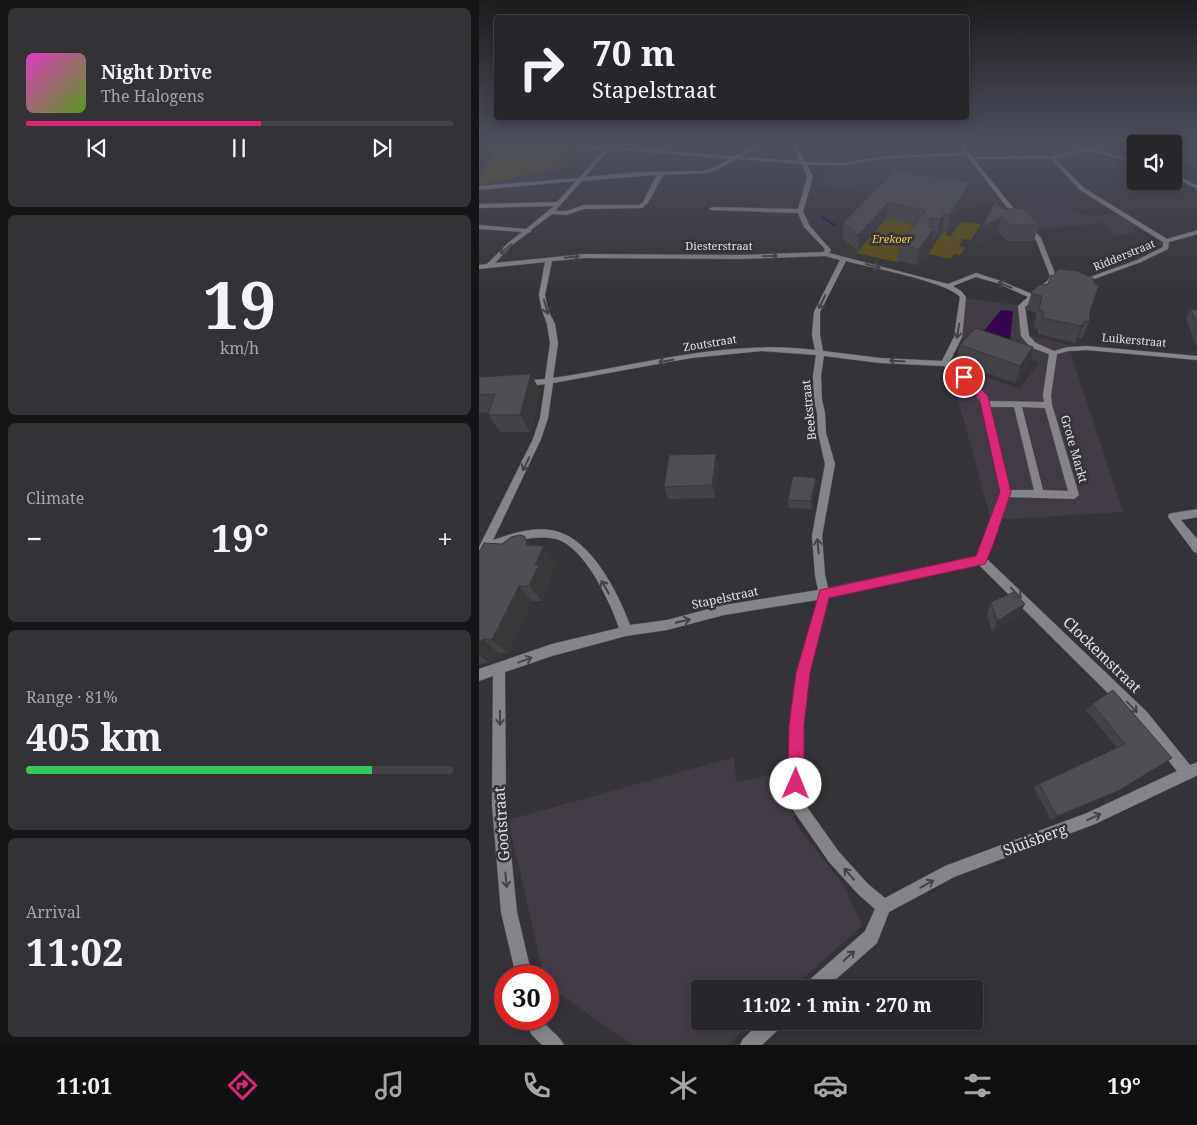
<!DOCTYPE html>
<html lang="en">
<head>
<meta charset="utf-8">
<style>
  :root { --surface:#28262a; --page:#343236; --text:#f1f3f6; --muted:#a5a5a8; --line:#444347; --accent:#db2777 }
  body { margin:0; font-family:"Noto Serif",serif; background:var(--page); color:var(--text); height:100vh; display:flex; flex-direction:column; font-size:19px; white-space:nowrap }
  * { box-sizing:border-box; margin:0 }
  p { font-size:16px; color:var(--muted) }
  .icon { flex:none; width:28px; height:28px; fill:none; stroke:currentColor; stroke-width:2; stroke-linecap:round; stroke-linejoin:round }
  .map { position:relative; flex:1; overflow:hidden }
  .details { display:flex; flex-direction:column; gap:8px; padding:8px; background:#161517; width:479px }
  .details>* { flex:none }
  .banner { position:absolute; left:15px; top:15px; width:475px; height:105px; border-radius:5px; box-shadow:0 2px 12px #0003,0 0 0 1px var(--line); background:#28262a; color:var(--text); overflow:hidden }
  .buttons { position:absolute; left:648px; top:135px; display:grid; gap:10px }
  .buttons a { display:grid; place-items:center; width:55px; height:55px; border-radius:5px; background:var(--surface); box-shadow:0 2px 12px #0003,0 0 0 1px var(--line); font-size:25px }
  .speed { position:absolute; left:15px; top:965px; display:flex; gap:10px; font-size:25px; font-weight:700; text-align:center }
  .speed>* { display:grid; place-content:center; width:65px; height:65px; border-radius:50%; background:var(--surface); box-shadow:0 2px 12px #0003,0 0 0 1px var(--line); line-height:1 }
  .speed .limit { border:8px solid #d22; background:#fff; color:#111 }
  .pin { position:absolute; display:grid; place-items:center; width:42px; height:42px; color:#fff; margin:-21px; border:2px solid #fff; border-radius:50%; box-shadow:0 1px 5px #0007 }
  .me { position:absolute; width:55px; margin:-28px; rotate:1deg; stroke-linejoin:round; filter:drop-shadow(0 0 4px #0008) }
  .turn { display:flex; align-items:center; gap:18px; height:105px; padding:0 15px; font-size:22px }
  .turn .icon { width:65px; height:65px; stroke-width:2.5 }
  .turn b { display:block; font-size:35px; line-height:42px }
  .big { font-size:38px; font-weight:700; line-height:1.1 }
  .details .widget { flex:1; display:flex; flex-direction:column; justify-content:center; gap:8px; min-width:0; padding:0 18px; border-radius:8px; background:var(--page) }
  .details .dial { align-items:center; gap:0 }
  .dial b { font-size:65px; line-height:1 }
  .song { display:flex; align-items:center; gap:15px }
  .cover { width:60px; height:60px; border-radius:8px; background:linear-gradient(135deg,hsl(310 70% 55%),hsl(90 70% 35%)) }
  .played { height:5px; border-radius:2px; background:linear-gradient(90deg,var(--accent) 55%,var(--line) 55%) }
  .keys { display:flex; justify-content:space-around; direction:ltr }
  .heat { display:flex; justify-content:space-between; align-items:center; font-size:28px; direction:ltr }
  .charge { height:8px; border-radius:4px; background:linear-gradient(90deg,#34c759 81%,var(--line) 0) }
  .trip { position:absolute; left:212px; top:980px; width:292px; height:50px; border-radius:5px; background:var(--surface); box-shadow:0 2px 12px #0003,0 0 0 1px var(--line); font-weight:700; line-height:50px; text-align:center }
  .tabs { display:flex; height:80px; justify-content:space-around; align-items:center; background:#100f11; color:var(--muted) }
  .tabs .icon { width:35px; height:35px }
  .tabs .current { color:var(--accent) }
  .tabs b { font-size:22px; color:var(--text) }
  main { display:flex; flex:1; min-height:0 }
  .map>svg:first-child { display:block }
</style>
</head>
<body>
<main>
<section class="details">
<div class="widget">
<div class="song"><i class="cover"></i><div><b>Night Drive</b><p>The Halogens</p></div></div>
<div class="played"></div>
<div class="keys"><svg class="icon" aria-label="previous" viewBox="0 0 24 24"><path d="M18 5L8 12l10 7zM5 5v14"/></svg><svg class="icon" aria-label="pause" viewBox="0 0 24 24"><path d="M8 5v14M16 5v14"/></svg><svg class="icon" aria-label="next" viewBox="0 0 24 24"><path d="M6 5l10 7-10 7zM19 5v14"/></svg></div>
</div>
<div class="widget dial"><b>19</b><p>km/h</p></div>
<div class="widget"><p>Climate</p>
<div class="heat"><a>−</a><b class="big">19°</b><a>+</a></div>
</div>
<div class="widget"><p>Range · 81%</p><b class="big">405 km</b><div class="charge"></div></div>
<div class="widget"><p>Arrival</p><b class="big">11:02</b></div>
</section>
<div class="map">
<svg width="719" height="1045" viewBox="0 0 719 1045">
  <rect width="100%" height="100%" fill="#363338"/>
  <g fill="#413b46">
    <polygon points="0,144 92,144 89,159 90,166 83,171 74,171 68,175 67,180 0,188"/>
    <polygon points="718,144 718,161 694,164 694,145"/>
    <polygon points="456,156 477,157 487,160 523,204 489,199 484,207 478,206 467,222 476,224 470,232 463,231 440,259 446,225 401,194 336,185 338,179 352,168 406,159"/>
    <polygon points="579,198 594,210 605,215 637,214 659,226 653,227 658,232 634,237 625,223 557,229 533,201"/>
    <polygon points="482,298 548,306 549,335 589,345 644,512 512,520 469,363 541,389 560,362 475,336"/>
    <polygon points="255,757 257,782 302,773 308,801 319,827 365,886 383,926 312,989 221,989 221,1021 275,1021 249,1045 154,1045 69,986 69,976 65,976 29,820"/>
  </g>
  <g fill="#614e12">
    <polygon points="0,144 90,144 85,165 0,186"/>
    <polygon points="97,144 196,144 197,151 116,145 97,146"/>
    <polygon points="408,218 445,225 418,262 377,253"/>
    <polygon points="481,222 502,224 492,240 484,239 480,246 485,247 486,249 481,255 475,254 472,259 449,254 464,231 468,232 467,235 472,236"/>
  </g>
  <polygon fill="#360551" points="522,310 534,311 531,342 503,333"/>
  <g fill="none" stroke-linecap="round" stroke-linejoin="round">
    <polyline stroke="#360551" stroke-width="2.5" points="343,217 355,225"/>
    <defs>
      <g id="street">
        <path d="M289,144H305L277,148L262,157L321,161L314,144H318L326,162L364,163L408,156L485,153L478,144H483L493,157L572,156L607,149L598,144H604L614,149L656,161V163L612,151L575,158L605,188L688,239L719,230V234L690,242L689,249L662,262L604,283H600V281L658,260L684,247V242L601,190L571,158L495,159L531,204L562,238L577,276L574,282L558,296L557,298L546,307L550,336L557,343L575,351L589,347L608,346L719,356V360L608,350L589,351L578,354L572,395L573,405L600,495L595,499L530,497L508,559L668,712L711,765L719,762V775L616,824L475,877L410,912L398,943L346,989H325L327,983L386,931L396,909L379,894L350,862L314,810L310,784L312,725L318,673L338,600L245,615L188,630L147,636L73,656L26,672L27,805L38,912L53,976H37L22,912L13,805L14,676L0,681V669L73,644L140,628C132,603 105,546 77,539C53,534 32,542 10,550L4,562L0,563V547L54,439L61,418L66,384L43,387L39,384L43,381L66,379L71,343L68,324L63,310L60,295L66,262L0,269V265L8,264L29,243L43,232L0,229V225L47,229L75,206L0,208V204L78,202L97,181L0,190V186L100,178L126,149L93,150L95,148L118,146L256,156L274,146ZM130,149L251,159L234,168L225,171L160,172L106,177ZM487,155L527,206L557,240L571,276L569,280L553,294L522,281L497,273L469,284L350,253L352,250L330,225L324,211L334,177L328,165H364L408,158ZM258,159L323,164L328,177L319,209L233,207L230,209L231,210L319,213L325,227L345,248L346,250L344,252L261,255L106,254L16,263L33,245L49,233L52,232V230L73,214L87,215L105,209L163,208L169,203L184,175L225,173L238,170ZM178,175L164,202L160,205H105L87,211H76L103,181ZM346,256L361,260L335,312L333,335L336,350C246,339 162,365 74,378L79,343L76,324L69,310L66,295L73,261L106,258L261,259ZM367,261C390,267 469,282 481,297L475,337L463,361L401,358L344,351L341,335V312ZM497,277L518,283L549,297L539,306L542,336L551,347L570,354L564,395L565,402L509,401C502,385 487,370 470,363L483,337L487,297L482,291L474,286ZM283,351L337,355L334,376L335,400L338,413L339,433L346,464L333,536L336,575L339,590L245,605L188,620L151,625C140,595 116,547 85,534C62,524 37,532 14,540L62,439L69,418L74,383L212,358ZM345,356L401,363L465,366L475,372L487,382L497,394L502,404L522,493L498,556L349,588L346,575L343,536L356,464L347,433L346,413L343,400L342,376ZM511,407H535L555,490H531ZM543,407L566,408L589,491L564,490ZM500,565L658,722L698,771L608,813L466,866L406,898L389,884L360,852L328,807L324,784V725L330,673L350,598Z"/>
        <polygon points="694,173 719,186 719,189 694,177"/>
        <polygon points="719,509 719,517 702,520 719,540 719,553 715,552 689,517 690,514 694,513"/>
        <path d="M48,1019H64C67,1029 80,1034 85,1045H63L52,1034Z"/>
        <polygon points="283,1021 304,1021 302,1027 283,1045 261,1045 264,1039"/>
      </g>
    </defs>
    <use href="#street" stroke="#545256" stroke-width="1"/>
    <use href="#street" fill="#868489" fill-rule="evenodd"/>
  </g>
  <g fill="#454347">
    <polygon points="416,170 491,182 489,197 469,231 463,230 459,235 454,235 453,244 438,265 418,261 420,245 436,224 408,218 379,251 364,239 364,223"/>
    <polygon points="525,209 560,225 555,241 528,241 519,233 500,243 503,227"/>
    <polygon points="572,275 611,312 610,322 603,339 599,338 596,343 559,334 559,329 554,327 558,313 548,310 548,308 553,291 569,284"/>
    <polygon points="712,309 719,310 719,351 707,318"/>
    <polygon points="481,345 554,347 549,365 536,383 477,362"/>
    <polygon points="52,374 61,391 51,432 21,432 9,415 10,412 0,413 0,377"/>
    <polygon points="237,454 240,467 236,498 189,499 185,487"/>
    <polygon points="337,478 337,487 333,509 310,508 309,500"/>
    <polygon points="45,536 52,545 77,562 70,577 72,580 63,601 53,601 28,653 20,653 11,659 10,663 0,664 0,552"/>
    <polygon points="512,602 540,615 513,632 508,613"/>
    <polygon points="613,704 693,758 633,794 572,820 555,788 560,784 638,748 607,710"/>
  </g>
  <g fill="#38373a">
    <polygon points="8,144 9,144 14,154 0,176 0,157"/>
    <polygon points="491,182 489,197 469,231 471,215"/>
    <polygon points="409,203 408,218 379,251 379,235"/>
    <polygon points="465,214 463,230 459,235 461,219"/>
    <polygon points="522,217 519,233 500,243 503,227"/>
    <polygon points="451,218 449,236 455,228 453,244 438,265 440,249"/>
    <polygon points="606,321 599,338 596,343 602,326"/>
    <polygon points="554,347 549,365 536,383 541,366"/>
    <polygon points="52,374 61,391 51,432 41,415"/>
    <polygon points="237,454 240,467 236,498 233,485"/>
    <polygon points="337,478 337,487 333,509 332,501"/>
    <polygon points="45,536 57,552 65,546 77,562 70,577 72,580 63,601 50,586 47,545"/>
    <polygon points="40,586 53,601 28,653 13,640"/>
    <polygon points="546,604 540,615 513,632 518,621"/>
    <polygon points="4,639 20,653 11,659 10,663 0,655 0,642"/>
    <polygon points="641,790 633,794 572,820 578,816"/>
  </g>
  <g fill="#504e53" stroke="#38373a">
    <polygon points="0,144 8,144 0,157"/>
    <polygon points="416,170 491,182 471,215 465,214 461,219 451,218 450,227 455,228 440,249 420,245 447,210 409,203 379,235 364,223"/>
    <polygon points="516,202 525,209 545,209 560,225 532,225 522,217 503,227"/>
    <polygon points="579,269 598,271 614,278 616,284 620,285 611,312 610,322 606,321 602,326 564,318 564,312 560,310 563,296 553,294 553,291 560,285 569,284 572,275 574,276"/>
    <polygon points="712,309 719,310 719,328"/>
    <polygon points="496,328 554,347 541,366 481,345"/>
    <polygon points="52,374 41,415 9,415 16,394 0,395 0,377"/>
    <polygon points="237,454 233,485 185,487 190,455"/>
    <polygon points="314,476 337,478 332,501 309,500"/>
    <polygon points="41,535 45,536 48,542 47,545 65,546 56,565 60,565 50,586 40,586 13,640 4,639 0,642 0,552 5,543 23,544 32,537"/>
    <polygon points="535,592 546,604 518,621 512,602"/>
    <polygon points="634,690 693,758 641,790 578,816 560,784 646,744 613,704"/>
  </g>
  <defs><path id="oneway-shaft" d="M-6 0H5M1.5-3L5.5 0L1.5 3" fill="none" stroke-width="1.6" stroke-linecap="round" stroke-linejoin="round" transform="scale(1.25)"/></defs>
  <g stroke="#464348">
    <use href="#oneway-shaft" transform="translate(27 249) rotate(139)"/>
    <use href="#oneway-shaft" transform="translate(291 256) rotate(-2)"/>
    <use href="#oneway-shaft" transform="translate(93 257) rotate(-6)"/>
    <use href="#oneway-shaft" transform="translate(394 266) rotate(15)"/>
    <use href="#oneway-shaft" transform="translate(526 285) rotate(-157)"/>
    <use href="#oneway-shaft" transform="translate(343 302) rotate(115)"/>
    <use href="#oneway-shaft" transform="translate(67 307) rotate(74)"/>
    <use href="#oneway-shaft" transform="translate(479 331) rotate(100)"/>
    <use href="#oneway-shaft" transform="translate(187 361) rotate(170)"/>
    <use href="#oneway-shaft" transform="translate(418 361) rotate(-177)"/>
    <use href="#oneway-shaft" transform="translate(47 464) rotate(115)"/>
    <use href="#oneway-shaft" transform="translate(339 546) rotate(-95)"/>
    <use href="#oneway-shaft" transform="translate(126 587) rotate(-120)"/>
    <use href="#oneway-shaft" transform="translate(537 593) rotate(46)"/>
    <use href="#oneway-shaft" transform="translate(204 621) rotate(-14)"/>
    <use href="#oneway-shaft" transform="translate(46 660) rotate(-20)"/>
    <use href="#oneway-shaft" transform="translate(653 707) rotate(46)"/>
    <use href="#oneway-shaft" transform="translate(21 718) rotate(90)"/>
    <use href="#oneway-shaft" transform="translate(615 817) rotate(-25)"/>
    <use href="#oneway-shaft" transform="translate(370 874) rotate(-131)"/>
    <use href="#oneway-shaft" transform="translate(27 880) rotate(85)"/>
    <use href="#oneway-shaft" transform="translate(448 884) rotate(-29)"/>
    <use href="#oneway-shaft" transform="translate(370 956) rotate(-42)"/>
  </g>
  <linearGradient id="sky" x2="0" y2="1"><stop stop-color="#1e1c1f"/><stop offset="0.49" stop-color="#4c505e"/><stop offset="1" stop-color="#4c505e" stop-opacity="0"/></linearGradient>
  <rect width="719" height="291" fill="url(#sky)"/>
  <polygon fill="#db2777" stroke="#8e194d" points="485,374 488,375 509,396 532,492 514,545 506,564 502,565 350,598 331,673 325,725 325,784 322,790 317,792 311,790 309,784 310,725 317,673 341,590 497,556 521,492 500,397 481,377"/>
  <g text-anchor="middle" stroke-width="5" stroke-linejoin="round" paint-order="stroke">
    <g font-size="11" font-style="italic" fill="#f4c93d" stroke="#363338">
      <text x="413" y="243">Erekoer</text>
    </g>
    <g font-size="11" fill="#e1dfe2" stroke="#363338">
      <text x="240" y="250">Diesterstraat</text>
      <text transform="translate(645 255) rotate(-22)" y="4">Ridderstraat</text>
      <text transform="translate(655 340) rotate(5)" y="4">Luikerstraat</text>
      <text transform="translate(231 343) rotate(-9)" y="4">Zoutstraat</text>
    </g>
    <g font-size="12" fill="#e1dfe2" stroke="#363338">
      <text transform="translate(330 410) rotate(-96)" y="4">Beekstraat</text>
      <text transform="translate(595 449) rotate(74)" y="4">Grote Markt</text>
      <text transform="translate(246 598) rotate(-12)" y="4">Stapelstraat</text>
    </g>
    <g font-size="15" fill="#e1dfe2" stroke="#363338">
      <text transform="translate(623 655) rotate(44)" y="5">Clockemstraat</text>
      <text transform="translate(23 824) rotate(-94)" y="5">Gootstraat</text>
      <text transform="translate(556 840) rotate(-20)" y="5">Sluisberg</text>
    </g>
  </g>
</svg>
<div class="buttons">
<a><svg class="icon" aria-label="sound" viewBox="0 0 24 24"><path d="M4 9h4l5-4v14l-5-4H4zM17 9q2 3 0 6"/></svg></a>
</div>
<div class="speed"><div class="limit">30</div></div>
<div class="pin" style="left:485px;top:377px;background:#d93025"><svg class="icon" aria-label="arrive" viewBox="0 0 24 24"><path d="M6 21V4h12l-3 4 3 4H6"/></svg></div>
<svg class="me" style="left:317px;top:784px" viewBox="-20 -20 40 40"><circle r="19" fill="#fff"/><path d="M0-13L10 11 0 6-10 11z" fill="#db2777"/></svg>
<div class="trip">11:02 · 1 min · 270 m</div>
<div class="banner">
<div class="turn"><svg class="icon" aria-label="right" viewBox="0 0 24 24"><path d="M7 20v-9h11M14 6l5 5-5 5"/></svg><div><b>70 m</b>Stapelstraat</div></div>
</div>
</div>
</main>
<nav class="tabs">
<b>11:01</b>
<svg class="icon current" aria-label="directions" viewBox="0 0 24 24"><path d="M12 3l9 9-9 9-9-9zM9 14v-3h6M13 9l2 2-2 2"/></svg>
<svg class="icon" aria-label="music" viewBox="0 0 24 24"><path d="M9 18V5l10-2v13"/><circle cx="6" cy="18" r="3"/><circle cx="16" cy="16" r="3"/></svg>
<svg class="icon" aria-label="phone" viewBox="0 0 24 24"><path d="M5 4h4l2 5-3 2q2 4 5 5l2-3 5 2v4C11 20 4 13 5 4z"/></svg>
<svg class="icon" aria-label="climate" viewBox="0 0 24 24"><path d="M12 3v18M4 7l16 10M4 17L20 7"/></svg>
<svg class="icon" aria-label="car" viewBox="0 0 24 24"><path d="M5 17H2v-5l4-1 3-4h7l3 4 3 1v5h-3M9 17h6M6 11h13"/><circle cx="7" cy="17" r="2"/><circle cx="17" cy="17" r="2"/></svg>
<svg class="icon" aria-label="filters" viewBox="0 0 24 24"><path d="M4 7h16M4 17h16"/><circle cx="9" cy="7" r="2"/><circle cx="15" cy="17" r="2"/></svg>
<b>19°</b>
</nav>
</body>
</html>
